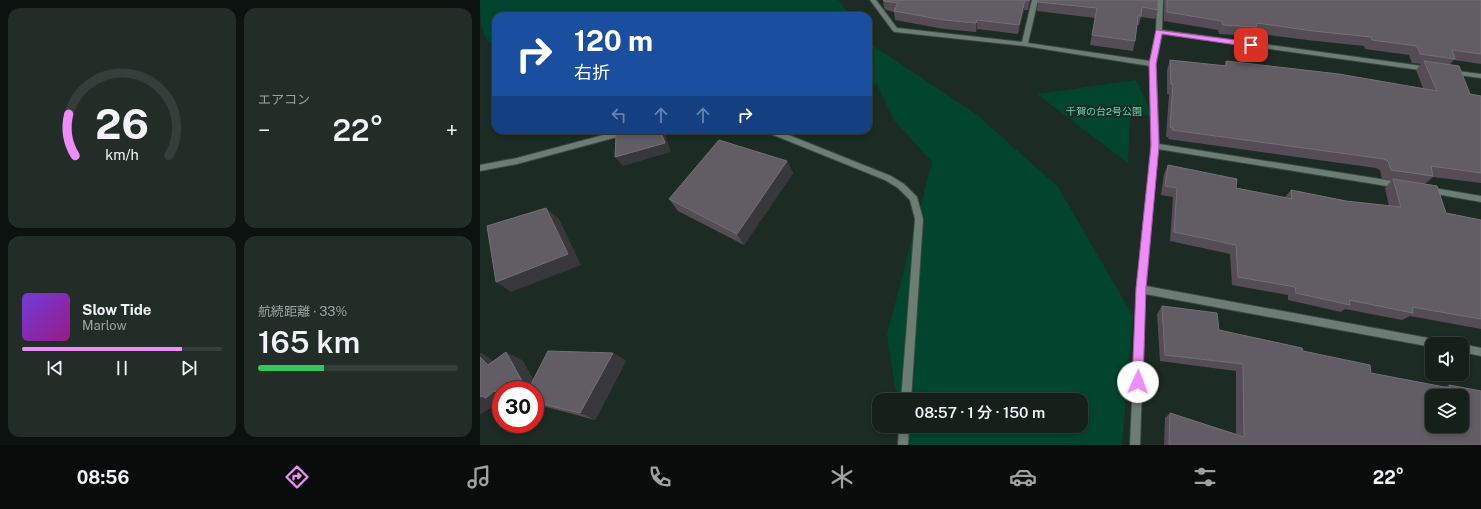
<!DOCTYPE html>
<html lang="ja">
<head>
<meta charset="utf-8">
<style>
  :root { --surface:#15201b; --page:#222d28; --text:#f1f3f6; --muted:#9da3a3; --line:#343e3a; --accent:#ee8cf8 }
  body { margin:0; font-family:"Public Sans","Noto Sans JP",sans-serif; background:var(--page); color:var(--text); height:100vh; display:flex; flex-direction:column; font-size:15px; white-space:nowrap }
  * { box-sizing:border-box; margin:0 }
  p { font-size:13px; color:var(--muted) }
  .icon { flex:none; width:22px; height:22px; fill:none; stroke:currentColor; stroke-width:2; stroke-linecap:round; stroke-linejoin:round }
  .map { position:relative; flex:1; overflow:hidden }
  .side { display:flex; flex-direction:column; gap:8px; padding:8px; background:#0c120f; width:480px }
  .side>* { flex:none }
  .hud { position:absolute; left:12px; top:12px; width:380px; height:122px; border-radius:12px; box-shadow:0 2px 6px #0003,0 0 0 1px var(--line); background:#1a4fa0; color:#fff; overflow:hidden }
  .controls { position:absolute; left:945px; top:337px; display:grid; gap:8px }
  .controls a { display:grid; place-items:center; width:44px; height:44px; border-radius:8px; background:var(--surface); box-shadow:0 2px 6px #0003,0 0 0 1px var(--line); font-size:20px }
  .speed { position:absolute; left:12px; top:381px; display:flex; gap:8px; font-size:20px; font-weight:700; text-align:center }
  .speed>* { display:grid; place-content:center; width:52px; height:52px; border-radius:50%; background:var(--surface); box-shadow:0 2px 6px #0003,0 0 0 1px var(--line); line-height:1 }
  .speed .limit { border:6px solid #d22; background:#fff; color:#111 }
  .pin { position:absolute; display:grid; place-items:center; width:34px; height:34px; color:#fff; margin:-17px; border-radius:8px; box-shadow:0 2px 6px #0006 }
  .me { position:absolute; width:44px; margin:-22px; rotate:2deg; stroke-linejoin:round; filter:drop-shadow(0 0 3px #0008) }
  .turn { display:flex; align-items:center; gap:14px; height:84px; padding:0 16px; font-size:18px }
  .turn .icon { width:52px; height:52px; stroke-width:2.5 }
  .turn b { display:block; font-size:28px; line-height:34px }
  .lanes { display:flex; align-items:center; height:38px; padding:0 16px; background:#0003; justify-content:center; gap:20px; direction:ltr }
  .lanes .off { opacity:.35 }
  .big { font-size:30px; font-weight:600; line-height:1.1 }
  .side .card { flex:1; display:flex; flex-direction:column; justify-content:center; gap:6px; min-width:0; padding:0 14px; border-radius:12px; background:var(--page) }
  .side .dial { align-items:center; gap:0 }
  .dial svg { height:104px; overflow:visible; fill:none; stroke:var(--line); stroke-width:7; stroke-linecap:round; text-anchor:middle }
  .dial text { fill:var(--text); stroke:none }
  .song { display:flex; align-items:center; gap:12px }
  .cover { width:48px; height:48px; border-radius:6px; background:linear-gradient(135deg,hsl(260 70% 55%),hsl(310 70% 35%)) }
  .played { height:4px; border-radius:2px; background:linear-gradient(90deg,var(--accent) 80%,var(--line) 80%) }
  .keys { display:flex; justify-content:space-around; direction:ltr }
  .heat { display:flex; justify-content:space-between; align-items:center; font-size:22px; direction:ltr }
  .charge { height:6px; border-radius:3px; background:linear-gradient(90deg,#34c759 33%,var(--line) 0) }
  .side .tiles { flex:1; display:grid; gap:8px; grid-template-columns:repeat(2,1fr) }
  .trip { position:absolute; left:392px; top:393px; width:216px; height:40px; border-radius:12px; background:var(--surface); box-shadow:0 2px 6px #0003,0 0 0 1px var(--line); font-weight:600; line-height:40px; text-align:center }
  .tab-bar { display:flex; height:64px; justify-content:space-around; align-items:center; background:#080d0b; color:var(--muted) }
  .tab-bar .icon { width:28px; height:28px }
  .tab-bar .on { color:var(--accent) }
  .tab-bar b { font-size:18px; color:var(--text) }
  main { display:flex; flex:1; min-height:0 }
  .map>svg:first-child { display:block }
</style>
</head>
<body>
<main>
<section class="side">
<div class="tiles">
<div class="card dial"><svg viewBox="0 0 100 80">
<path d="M14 69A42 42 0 1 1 86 69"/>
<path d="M14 69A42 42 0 0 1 9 37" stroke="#ee8cf8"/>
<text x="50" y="56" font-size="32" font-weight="700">26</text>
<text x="50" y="72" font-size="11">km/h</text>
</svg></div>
<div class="card"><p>エアコン</p>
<div class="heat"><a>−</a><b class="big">22°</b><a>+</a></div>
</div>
<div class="card">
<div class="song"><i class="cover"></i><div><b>Slow Tide</b><p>Marlow</p></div></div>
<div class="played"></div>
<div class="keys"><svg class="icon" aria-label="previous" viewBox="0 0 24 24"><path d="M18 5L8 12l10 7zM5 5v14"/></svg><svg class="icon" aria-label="pause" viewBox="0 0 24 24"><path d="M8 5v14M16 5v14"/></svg><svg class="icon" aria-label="next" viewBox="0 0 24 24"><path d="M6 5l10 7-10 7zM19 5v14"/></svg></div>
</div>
<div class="card"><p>航続距離 · 33%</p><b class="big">165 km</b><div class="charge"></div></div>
</div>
</section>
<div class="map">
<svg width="1001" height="445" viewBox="0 0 1001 445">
  <rect width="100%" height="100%" fill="#1c2b24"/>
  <g fill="#01452e">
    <path d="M0,0H358L371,16H16V48C0,38 0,21 0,0Z"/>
    <polygon points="388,39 394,46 496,114 578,187 653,316 642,445 425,445 422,426 601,426 601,400 417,400 407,334 452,162 414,120 397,85 388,84"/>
    <polygon points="656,80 674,117 650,112 648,163 557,94"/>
  </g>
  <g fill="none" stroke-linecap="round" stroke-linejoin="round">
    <defs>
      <g id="street">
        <polygon points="390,0 396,0 417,28 542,42 552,0 558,0 548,43 670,61 676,32 677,0 683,0 682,30 949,67 949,71 947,71 682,34 676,64 679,144 919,182 923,185 919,188 678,149 666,286 959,340 962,341 964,344 952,344 952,347 665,294 660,445 650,445 657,289 671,146 670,66 545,46 415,32 413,31"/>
        <polygon points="969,70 1001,74 1001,78 971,74 968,72"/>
        <polygon points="142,130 156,130 152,133 37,164 0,171 0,165 37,158"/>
        <polygon points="285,130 296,130 411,176 424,184 437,197 443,219 431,400 421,400 435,219 430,200 418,188 405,180 286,132"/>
        <polygon points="948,187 1001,196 1001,202 945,192 944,190"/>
        <polygon points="981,344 982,344 1001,348 1001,356 982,352 982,344"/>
        <polygon points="419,426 429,426 428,445 418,445"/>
      </g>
    </defs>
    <use href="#street" stroke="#3c4842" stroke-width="2"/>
    <use href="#street" fill="#6c7d74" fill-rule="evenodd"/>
  </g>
  <g fill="#554c56">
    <polygon points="403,0 551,0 548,10 544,10 538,34 497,29 496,32 464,29 415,20 414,12 406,10 404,8"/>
    <polygon points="678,0 678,10 675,19 661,17 659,25 657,25 655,41 653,51 610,45 615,18 557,11 558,2"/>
    <polygon points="684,0 1001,0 1001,64 974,60 970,64 990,94 1001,96 1001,183 953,177 945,184 966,213 1001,220 1001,329 930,316 922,320 865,309 861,312 808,300 808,295 752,285 750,254 690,241 693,197 681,195 684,174 688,165 756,188 805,197 811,190 866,201 909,206 905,188 912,180 902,179 900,170 896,168 688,139 689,137 686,137 689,94 687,94 687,70 690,60 744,66 746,61 943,88 936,70 941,64 932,63 929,55 885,49 884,46 827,40 773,33 771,36 739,34 738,30 684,21"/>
    <polygon points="307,161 313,173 264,245 198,211 189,199"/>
    <polygon points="682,306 739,330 823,351 891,373 964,387 969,385 1001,445 684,445 685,418 690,413 756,434 756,371 680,361 677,314"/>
    <polygon points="0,353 9,358 13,362 42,360 53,379 133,353 146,361 115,420 55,404 55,390 21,390 21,404 19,403 0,414"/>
  </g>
  <g fill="#38383c">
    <polygon points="545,0 544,10 538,34 539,25"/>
    <polygon points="549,0 551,0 548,10 549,1"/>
    <polygon points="497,20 497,29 496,32 496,23"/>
    <polygon points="180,130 183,130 191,152 143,166 135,157"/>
    <polygon points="307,161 313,173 264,245 257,234"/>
    <polygon points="66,208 79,219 101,265 31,292 16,282"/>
    <polygon points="26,352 42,360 64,398 47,390"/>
    <polygon points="0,353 9,358 26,373 8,365 0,357"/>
    <polygon points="133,353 146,361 115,420 100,413"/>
    <polygon points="14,391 21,394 21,404 19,403 0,414 0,397"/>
  </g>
  <g fill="#625c64" stroke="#747076" fill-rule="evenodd">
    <polygon points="403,0 549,0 549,1 545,0 539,25 497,20 496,23 464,20 414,11 418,3 404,1"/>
    <polygon points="558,0 678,0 678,10 662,7 661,16 658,16 655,41 612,35 617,8 558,2"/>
    <polygon points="687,0 1001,0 1001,54 972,50 975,59 940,54 937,46 892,40 891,37 833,31 777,23 776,27 743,25 742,21 687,12"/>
    <polygon points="690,60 747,66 746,61 859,74 957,91 944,61 979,66 990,94 1001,96 1001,173 951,166 953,176 911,170 908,161 904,159 692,130 693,128 690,127 693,84 691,84"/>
    <polygon points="150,130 180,130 185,143 135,157 136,135"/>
    <polygon points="239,140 307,161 257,234 189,199"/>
    <polygon points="688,165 757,179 756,188 812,199 811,190 866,201 921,207 913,179 957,186 966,213 1001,220 1001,319 932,307 933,313 869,300 870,305 816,293 815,287 758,277 756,245 694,232 697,188 685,186"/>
    <polygon points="66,208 88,254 16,282 7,226"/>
    <path d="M682,306L737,313L739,330L822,348L823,351L890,365L891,373L970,388L969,385L1001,391V445H689L690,413L764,437L763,364L685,355ZM952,396H982V426H952Z"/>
    <polygon points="68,351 133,353 100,413 55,402 55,390 48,390"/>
    <polygon points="26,352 47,390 21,390 21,393 14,391 6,398 2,396 0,397 0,357 8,365"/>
  </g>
  <polygon fill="#ee8cf8" stroke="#9b5ba1" points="676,30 771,42 774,45 771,47 682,34 676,64 679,146 666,288 663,382 662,386 658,388 654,386 652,382 656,288 671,146 669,64"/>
  <g text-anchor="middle" stroke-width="4" stroke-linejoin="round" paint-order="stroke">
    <g font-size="10" fill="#63d9a8" stroke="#1c2b24">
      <text x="624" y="115">千賀の台2号公園</text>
    </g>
  </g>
</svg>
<div class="controls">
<a><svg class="icon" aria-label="sound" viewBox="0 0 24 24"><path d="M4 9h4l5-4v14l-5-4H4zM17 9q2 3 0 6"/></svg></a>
<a><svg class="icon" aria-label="layers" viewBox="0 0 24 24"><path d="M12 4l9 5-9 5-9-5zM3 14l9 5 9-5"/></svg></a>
</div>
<div class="speed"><div class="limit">30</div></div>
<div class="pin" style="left:771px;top:45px;background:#d93025"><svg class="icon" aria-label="arrive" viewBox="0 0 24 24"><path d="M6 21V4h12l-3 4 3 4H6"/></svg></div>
<svg class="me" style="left:658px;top:382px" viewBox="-20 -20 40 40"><circle r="19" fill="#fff"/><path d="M0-13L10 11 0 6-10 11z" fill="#ee8cf8"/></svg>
<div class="trip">08:57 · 1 分 · 150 m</div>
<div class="hud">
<div class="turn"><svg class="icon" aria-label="right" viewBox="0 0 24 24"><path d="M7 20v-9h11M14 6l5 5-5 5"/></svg><div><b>120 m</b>右折</div></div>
<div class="lanes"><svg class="icon off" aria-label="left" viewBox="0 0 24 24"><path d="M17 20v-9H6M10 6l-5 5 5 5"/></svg><svg class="icon off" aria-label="ahead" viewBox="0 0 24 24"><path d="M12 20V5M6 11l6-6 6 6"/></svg><svg class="icon off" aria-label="ahead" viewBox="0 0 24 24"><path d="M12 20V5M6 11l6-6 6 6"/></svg><svg class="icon" aria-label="right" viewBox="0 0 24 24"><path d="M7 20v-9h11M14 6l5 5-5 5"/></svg></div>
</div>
</div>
</main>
<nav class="tab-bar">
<b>08:56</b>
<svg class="icon on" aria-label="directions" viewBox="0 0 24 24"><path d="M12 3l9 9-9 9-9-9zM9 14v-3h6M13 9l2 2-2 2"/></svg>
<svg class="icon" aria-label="music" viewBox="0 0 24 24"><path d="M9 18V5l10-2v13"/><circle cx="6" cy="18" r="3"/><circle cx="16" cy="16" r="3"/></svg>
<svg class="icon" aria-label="phone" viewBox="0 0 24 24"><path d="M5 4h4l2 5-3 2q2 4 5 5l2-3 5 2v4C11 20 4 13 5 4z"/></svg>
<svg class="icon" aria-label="climate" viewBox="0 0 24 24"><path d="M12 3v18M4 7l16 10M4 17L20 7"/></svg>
<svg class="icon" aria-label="car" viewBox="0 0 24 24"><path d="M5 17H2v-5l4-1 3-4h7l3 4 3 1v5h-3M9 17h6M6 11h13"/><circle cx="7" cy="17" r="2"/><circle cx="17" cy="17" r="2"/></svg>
<svg class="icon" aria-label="filters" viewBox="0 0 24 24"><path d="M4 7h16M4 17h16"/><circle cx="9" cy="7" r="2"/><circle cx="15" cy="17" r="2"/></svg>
<b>22°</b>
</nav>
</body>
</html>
